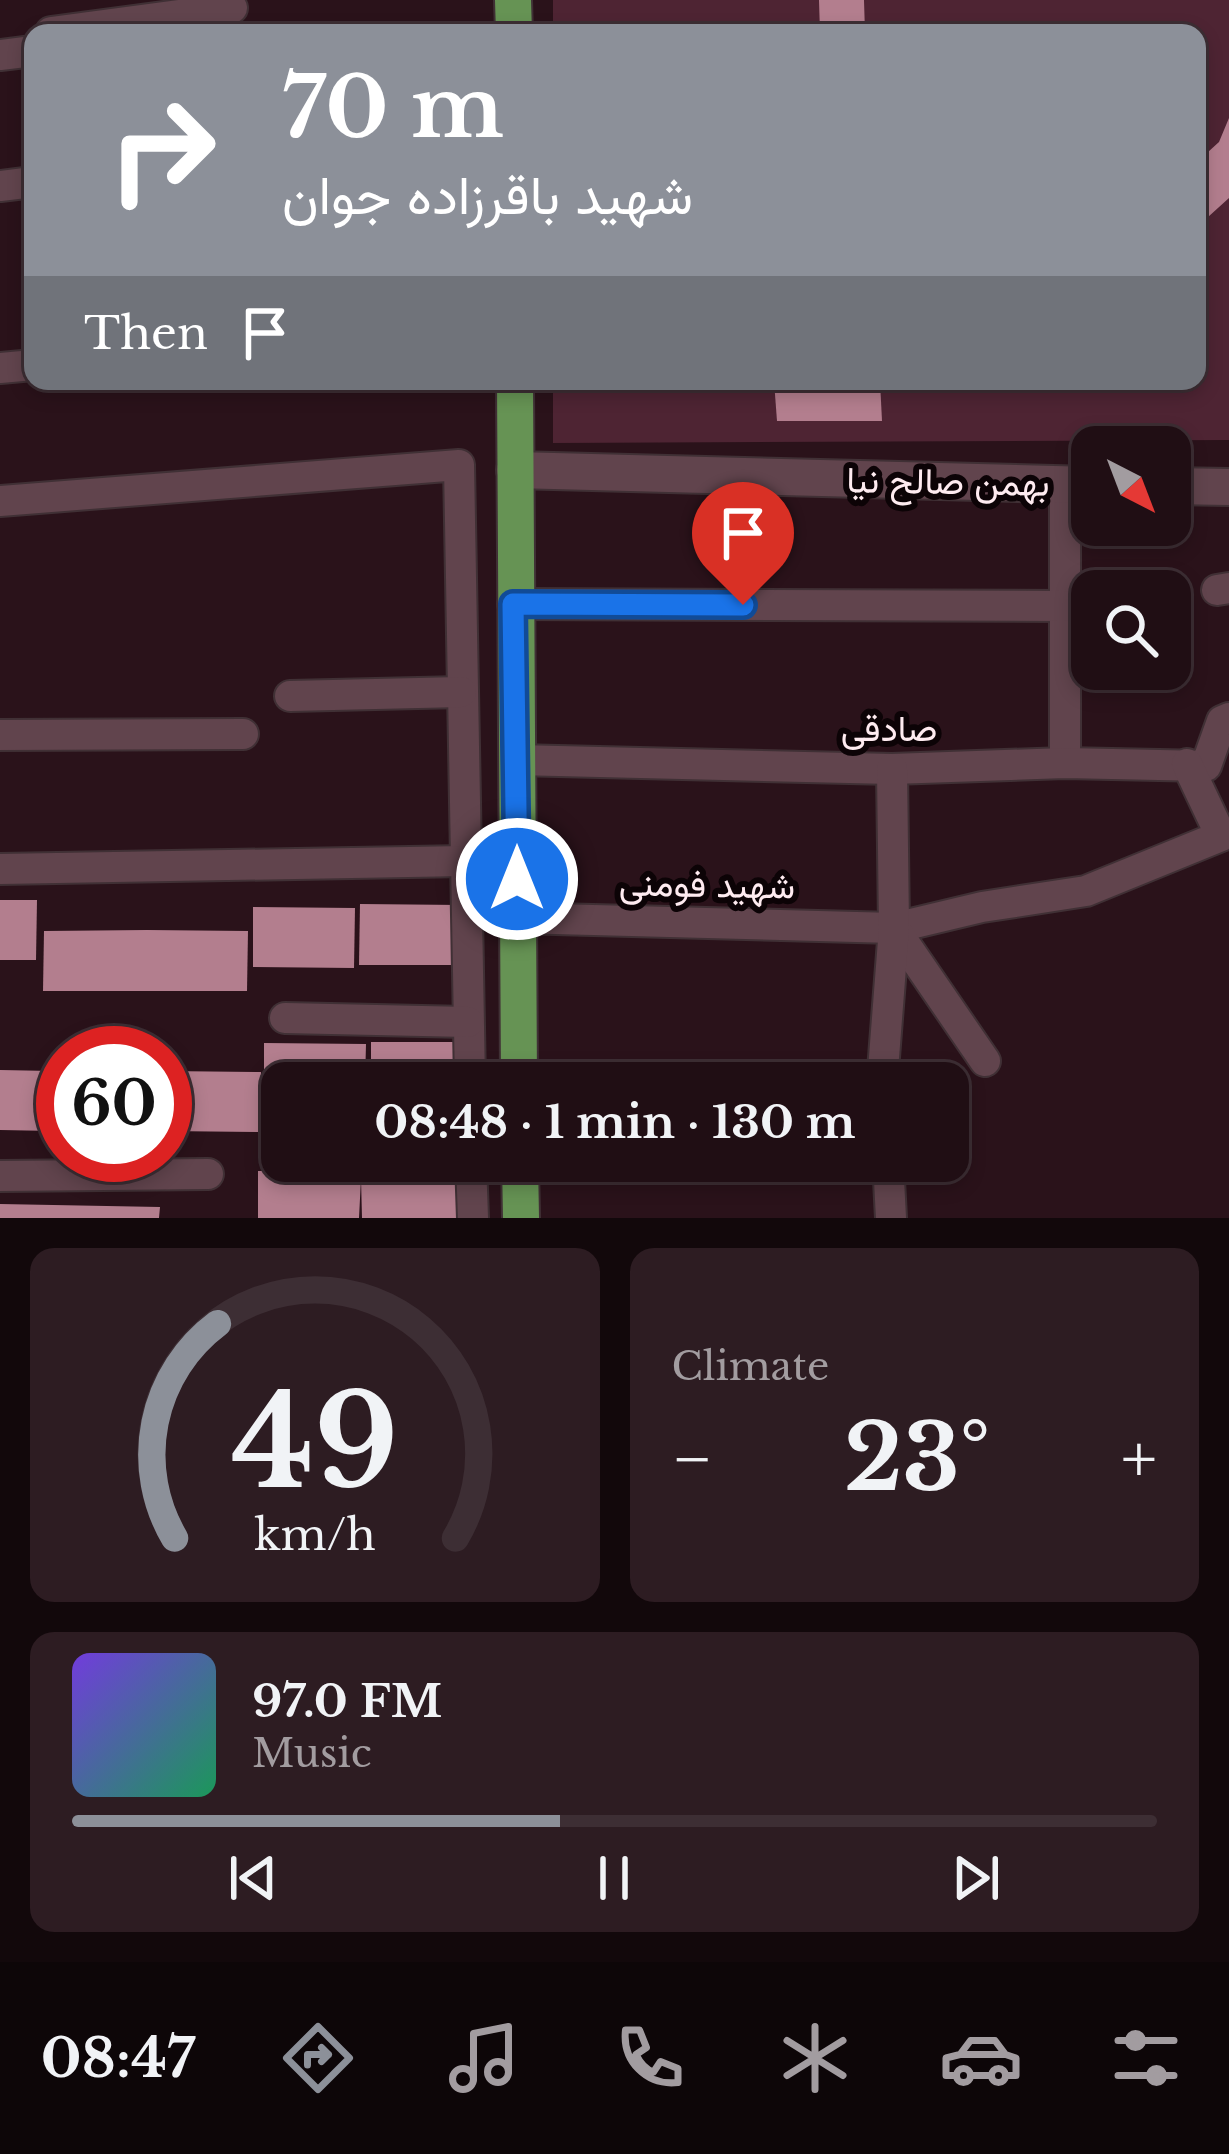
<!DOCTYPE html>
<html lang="en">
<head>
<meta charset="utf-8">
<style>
  :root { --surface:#200e14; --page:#2d1c22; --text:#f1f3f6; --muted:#a29ca0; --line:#3d2e34; --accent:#8c9099 }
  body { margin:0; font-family:"Libre Baskerville",Vazirmatn,serif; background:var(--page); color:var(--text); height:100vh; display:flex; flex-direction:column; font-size:45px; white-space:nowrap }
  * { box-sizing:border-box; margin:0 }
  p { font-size:39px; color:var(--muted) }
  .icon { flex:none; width:66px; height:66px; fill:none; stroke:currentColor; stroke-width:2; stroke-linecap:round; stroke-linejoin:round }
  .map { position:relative; height:1218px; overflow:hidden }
  .sheet { display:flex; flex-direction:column; gap:30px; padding:30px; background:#12080b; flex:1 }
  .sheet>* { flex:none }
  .top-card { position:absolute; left:24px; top:24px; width:1182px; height:366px; border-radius:24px; box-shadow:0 6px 18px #0003,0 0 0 3px var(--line); background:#8c9099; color:#fff; overflow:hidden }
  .needle { width:78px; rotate:138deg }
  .tools { position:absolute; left:1071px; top:426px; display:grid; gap:24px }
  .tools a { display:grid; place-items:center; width:120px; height:120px; border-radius:24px; background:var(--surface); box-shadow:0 6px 18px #0003,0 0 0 3px var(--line); font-size:60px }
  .speed { position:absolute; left:36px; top:1026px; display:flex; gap:24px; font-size:60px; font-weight:700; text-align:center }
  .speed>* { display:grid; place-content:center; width:156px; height:156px; border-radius:50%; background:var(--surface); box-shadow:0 6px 18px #0003,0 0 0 3px var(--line); line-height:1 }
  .speed .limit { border:18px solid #d22; background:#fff; color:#111 }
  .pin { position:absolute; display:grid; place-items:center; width:102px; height:102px; color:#fff; margin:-123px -51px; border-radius:50% 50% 50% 0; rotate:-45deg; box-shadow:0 0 12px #0007 }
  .pin .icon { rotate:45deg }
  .me { position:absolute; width:132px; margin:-66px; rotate:0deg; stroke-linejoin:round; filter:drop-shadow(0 0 9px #0008) }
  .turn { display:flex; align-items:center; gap:42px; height:252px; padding:0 60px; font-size:54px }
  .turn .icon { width:156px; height:156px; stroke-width:2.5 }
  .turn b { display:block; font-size:84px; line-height:102px }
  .then { display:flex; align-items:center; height:114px; padding:0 60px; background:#0003; gap:24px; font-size:45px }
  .big { font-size:90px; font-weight:700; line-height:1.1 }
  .sheet .tile { flex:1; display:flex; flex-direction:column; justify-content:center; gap:18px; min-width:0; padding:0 42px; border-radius:24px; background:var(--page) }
  .sheet .dial { align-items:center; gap:0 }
  .dial svg { height:312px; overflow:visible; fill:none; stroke:var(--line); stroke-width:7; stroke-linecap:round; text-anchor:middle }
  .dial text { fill:var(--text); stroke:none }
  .song { display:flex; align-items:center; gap:36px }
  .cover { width:144px; height:144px; border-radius:18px; background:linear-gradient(135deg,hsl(260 70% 55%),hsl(150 70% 35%)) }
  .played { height:12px; border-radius:6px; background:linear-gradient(90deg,var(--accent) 45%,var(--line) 45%) }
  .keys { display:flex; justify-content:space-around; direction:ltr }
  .heat { display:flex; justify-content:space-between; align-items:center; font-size:66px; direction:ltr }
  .sheet .tiles { flex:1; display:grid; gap:30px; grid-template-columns:1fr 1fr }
  .tile:last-child { grid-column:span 2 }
  .trip { position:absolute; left:261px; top:1062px; width:708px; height:120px; border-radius:24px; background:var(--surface); box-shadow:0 6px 18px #0003,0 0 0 3px var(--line); font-weight:700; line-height:120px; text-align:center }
  .dock { display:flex; height:192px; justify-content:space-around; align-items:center; background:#0d0608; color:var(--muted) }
  .dock .icon { width:84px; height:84px }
  .dock .active { color:var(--accent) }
  .dock b { font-size:54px; color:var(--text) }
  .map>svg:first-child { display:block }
</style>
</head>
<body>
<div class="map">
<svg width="1229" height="1218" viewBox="0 0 1229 1218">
  <rect width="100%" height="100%" fill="#2a121a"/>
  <polygon fill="#4e2433" points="553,0 1229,0 1229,440 553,443 553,381 1197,381 1197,33 553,33"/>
  <g fill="#b37e8e">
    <polygon points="819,0 864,0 865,33 820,33"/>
    <polygon points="1229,118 1229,198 1197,227 1197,162 1219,142"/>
    <polygon points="774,381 880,381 882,421 777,421"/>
    <polygon points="0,900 37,900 36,960 0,960"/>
    <polygon points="360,904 461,905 460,965 359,965"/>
    <polygon points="253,907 355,908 354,968 253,967"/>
    <polygon points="147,930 248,931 247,991 43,991 44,931"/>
    <polygon points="371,1042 473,1042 472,1083 371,1083"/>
    <polygon points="264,1043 366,1044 365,1083 282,1083 282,1103 264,1103"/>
    <polygon points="57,1067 63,1067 63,1127 56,1127"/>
    <polygon points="0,1070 53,1071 53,1131 0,1130"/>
    <polygon points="165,1071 261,1072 260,1132 165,1131"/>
    <polygon points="462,1169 463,1218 362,1218 361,1179 359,1218 258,1218 258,1171"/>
    <polygon points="0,1204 160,1207 159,1218 0,1218"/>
  </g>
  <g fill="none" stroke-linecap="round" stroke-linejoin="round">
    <defs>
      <g id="street">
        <polyline points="51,32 232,8"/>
        <polyline points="0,55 33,51"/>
        <polyline points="0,186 33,182"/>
        <polyline points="0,368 33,365"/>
        <polyline points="1065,484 1065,763"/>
        <polyline points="0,501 459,465 470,1083"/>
        <polyline points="1217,590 1229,588"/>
        <polyline points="513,604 1064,606"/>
        <polyline points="290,696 461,692"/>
        <polyline points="0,735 243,734"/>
        <polyline points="517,760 892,769 1065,763 1206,766 1222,721 1229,718"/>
        <polyline points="0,869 465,861"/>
        <polyline points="517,918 894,928 982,907 1086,891 1221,836 1187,764"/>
        <polyline points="894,928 985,1061"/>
        <polyline points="285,1018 468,1022"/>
        <polyline points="882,1083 894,928 892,769"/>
        <polyline points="471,1161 473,1218"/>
        <polyline points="888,1161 891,1218"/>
        <polyline points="0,1176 208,1174"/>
      </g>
      <g id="secondary">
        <polyline points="515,470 1092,485"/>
        <polyline points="1170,486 1229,487"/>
      </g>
      <g id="primary">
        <polyline points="513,0 514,33"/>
        <polyline points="515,381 519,1083"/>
        <polyline points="520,1161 521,1218"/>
      </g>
    </defs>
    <use href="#street" stroke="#403035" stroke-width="34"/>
    <use href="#secondary" stroke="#403035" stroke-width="40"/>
    <use href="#primary" stroke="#403035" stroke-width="40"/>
    <use href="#street" stroke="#61444d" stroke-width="30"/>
    <use href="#secondary" stroke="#61444d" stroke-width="36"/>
    <use href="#primary" stroke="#669354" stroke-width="36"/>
  </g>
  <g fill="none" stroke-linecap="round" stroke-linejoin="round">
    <defs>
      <polyline id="route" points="517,879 513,604 743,605"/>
    </defs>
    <use href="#route" stroke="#114b97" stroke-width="30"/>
    <use href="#route" stroke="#1a73e8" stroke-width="21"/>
  </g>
  <g text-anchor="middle" stroke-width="12" stroke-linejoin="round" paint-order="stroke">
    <g font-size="36" fill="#feebf0" stroke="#0c0306">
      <text transform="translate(948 481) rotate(1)" y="13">بهمن صالح نیا</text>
      <text x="889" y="741">صادقی</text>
      <text transform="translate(707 884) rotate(1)" y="13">شهید فومنی</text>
    </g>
  </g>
</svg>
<div class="tools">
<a><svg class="needle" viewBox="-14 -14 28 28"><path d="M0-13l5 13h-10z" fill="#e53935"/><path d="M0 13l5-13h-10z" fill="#a29ca0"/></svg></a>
<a><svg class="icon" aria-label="search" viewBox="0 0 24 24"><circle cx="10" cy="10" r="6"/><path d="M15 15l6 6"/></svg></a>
</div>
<div class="speed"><div class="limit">60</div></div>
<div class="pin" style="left:743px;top:605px;background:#d93025"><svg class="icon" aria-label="arrive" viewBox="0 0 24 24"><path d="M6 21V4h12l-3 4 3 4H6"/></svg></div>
<svg class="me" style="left:517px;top:879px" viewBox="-20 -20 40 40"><circle r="17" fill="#1a73e8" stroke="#fff" stroke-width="3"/><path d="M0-11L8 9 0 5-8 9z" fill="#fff"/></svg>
<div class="trip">08:48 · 1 min · 130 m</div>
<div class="top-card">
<div class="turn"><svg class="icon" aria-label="right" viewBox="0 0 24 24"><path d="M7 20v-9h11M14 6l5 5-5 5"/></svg><div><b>70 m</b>شهید باقرزاده جوان</div></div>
<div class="then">Then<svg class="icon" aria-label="arrive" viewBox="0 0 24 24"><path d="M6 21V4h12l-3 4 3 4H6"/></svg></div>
</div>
</div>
<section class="sheet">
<div class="tiles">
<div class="tile dial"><svg viewBox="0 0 100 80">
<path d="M14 69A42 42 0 1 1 86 69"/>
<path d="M14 69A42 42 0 0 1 25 14" stroke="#8c9099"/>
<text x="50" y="56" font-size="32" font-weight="700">49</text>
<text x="50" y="72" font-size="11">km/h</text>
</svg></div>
<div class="tile"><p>Climate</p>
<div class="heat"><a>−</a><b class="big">23°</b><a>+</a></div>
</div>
<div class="tile">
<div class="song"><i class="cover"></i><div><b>97.0 FM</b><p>Music</p></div></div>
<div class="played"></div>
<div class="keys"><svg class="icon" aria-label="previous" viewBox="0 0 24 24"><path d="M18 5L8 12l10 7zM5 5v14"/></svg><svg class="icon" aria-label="pause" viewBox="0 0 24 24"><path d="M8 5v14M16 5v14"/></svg><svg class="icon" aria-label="next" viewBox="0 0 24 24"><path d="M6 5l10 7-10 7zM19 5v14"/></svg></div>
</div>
</div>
</section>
<nav class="dock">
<b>08:47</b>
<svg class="icon active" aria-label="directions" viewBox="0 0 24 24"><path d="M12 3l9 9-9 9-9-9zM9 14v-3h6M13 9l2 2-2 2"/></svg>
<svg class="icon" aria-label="music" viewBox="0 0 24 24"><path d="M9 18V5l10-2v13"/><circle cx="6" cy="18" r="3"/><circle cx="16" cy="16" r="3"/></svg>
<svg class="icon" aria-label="phone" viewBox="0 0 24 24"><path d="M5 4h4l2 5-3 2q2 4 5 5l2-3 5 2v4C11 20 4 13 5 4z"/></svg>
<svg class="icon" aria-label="climate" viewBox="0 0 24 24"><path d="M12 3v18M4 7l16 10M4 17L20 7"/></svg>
<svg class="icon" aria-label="car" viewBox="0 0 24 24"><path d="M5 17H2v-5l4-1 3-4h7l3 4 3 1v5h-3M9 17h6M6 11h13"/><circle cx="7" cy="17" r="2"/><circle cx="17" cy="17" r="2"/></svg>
<svg class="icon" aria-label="filters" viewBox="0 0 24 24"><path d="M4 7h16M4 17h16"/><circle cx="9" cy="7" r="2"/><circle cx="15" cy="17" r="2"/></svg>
</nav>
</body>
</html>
